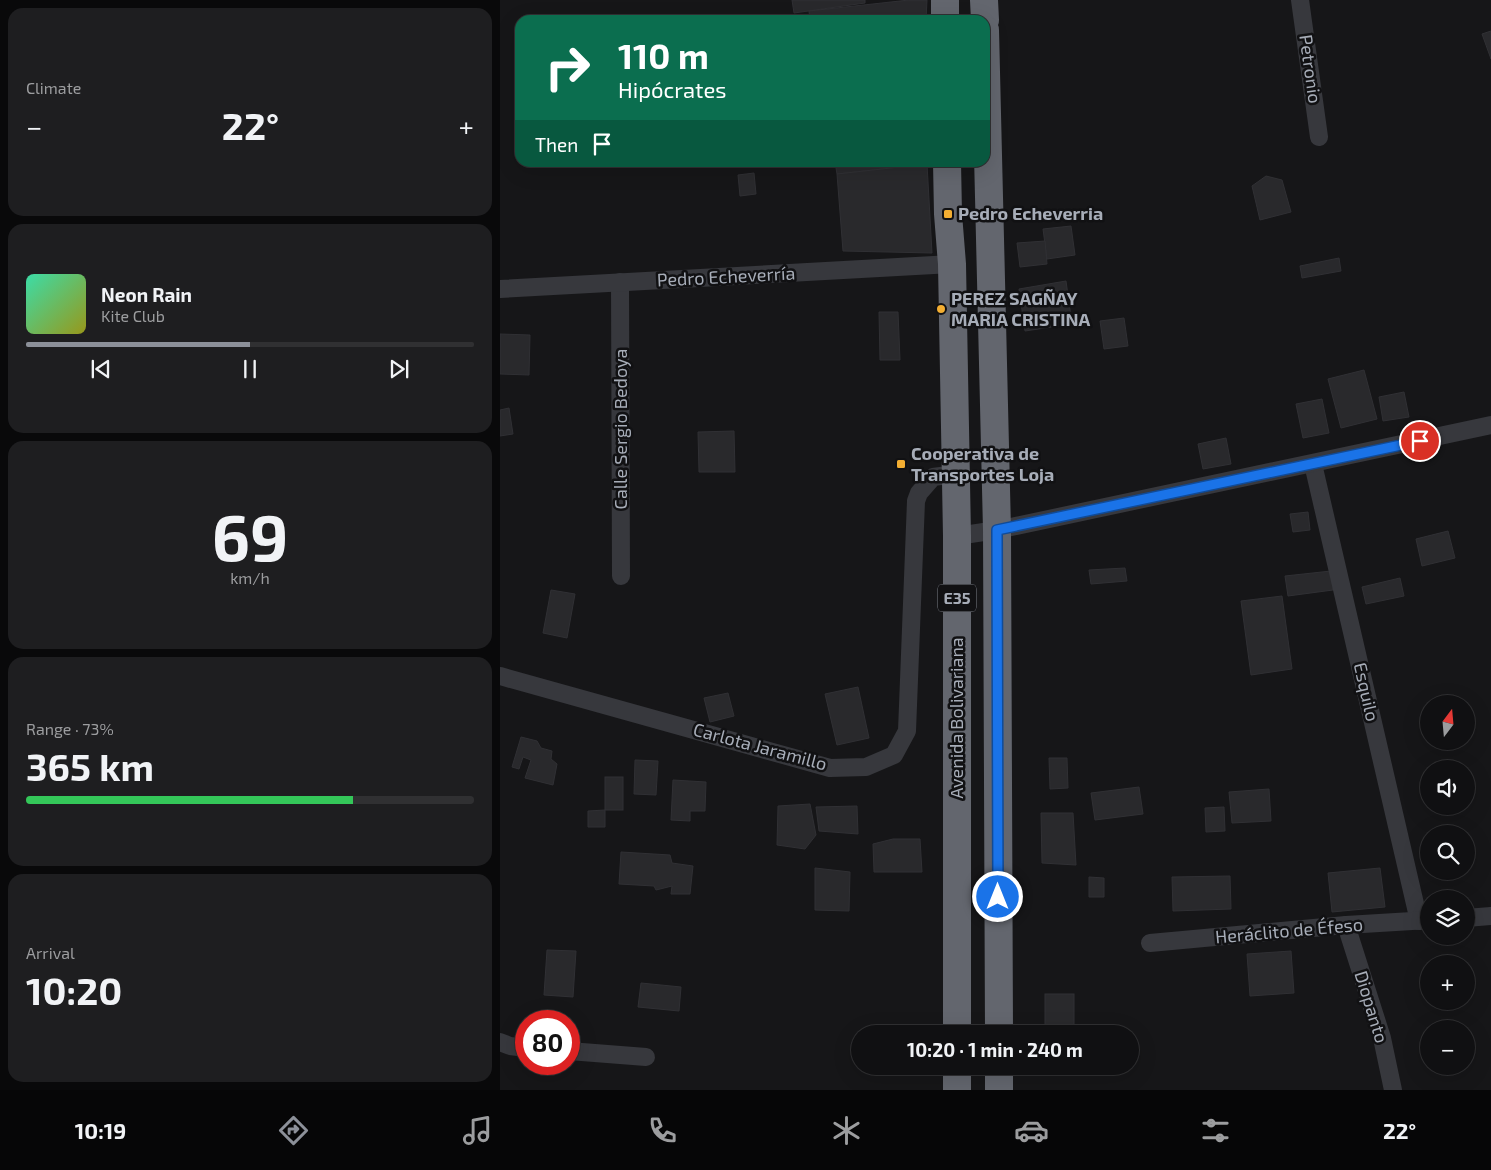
<!DOCTYPE html>
<html lang="en">
<head>
<meta charset="utf-8">
<style>
  :root { --surface:#101012; --page:#1e1e20; --text:#f1f3f6; --muted:#9c9d9f; --line:#303032; --accent:#8c9099 }
  body { margin:0; font-family:"Exo 2",sans-serif; background:var(--page); color:var(--text); height:100vh; display:flex; flex-direction:column; font-size:19px; white-space:nowrap }
  * { box-sizing:border-box; margin:0 }
  p { font-size:16px; color:var(--muted) }
  .icon { flex:none; width:28px; height:28px; fill:none; stroke:currentColor; stroke-width:2; stroke-linecap:round; stroke-linejoin:round }
  .map { position:relative; flex:1; overflow:hidden }
  .drawer { display:flex; flex-direction:column; gap:8px; padding:8px; background:#09090a; width:500px }
  .drawer>* { flex:none }
  .hud { position:absolute; left:15px; top:15px; width:475px; height:152px; border-radius:15px; box-shadow:0 5px 20px #0002,0 0 0 1px var(--line); background:#0b6e4f; color:#fff; overflow:hidden }
  .needle { width:32px; rotate:16deg }
  .buttons { position:absolute; left:920px; top:695px; display:grid; gap:10px }
  .buttons a { display:grid; place-items:center; width:55px; height:55px; border-radius:50%; background:var(--surface); box-shadow:0 5px 20px #0002,0 0 0 1px var(--line); font-size:25px }
  .speed { position:absolute; left:15px; top:1010px; display:flex; gap:10px; font-size:25px; font-weight:700; text-align:center }
  .speed>* { display:grid; place-content:center; width:65px; height:65px; border-radius:50%; background:var(--surface); box-shadow:0 5px 20px #0002,0 0 0 1px var(--line); line-height:1 }
  .speed .limit { border:8px solid #d22; background:#fff; color:#111 }
  .pin { position:absolute; display:grid; place-items:center; width:42px; height:42px; color:#fff; margin:-21px; border:2px solid #fff; border-radius:50%; box-shadow:0 1px 5px #0007 }
  .me { position:absolute; width:55px; margin:-28px; rotate:0deg; stroke-linejoin:round; filter:drop-shadow(0 0 4px #0008) }
  .turn { display:flex; align-items:center; gap:18px; height:105px; padding:0 20px; font-size:22px }
  .turn .icon { width:65px; height:65px; stroke-width:2.5 }
  .turn b { display:block; font-size:35px; line-height:42px }
  .then { display:flex; align-items:center; height:48px; padding:0 20px; background:#0003; gap:10px; font-size:19px }
  .big { font-size:38px; font-weight:700; line-height:1.1 }
  .drawer .tile { flex:1; display:flex; flex-direction:column; justify-content:center; gap:8px; min-width:0; padding:0 18px; border-radius:15px; background:var(--page) }
  .drawer .dial { align-items:center; gap:0 }
  .dial b { font-size:65px; line-height:1 }
  .song { display:flex; align-items:center; gap:15px }
  .cover { width:60px; height:60px; border-radius:8px; background:linear-gradient(135deg,hsl(160 70% 55%),hsl(60 70% 35%)) }
  .played { height:5px; border-radius:2px; background:linear-gradient(90deg,var(--accent) 50%,var(--line) 50%) }
  .keys { display:flex; justify-content:space-around; direction:ltr }
  .heat { display:flex; justify-content:space-between; align-items:center; font-size:28px; direction:ltr }
  .charge { height:8px; border-radius:4px; background:linear-gradient(90deg,#34c759 73%,var(--line) 0) }
  .trip { position:absolute; left:351px; top:1025px; width:288px; height:50px; border-radius:25px; background:var(--surface); box-shadow:0 5px 20px #0002,0 0 0 1px var(--line); font-weight:700; line-height:50px; text-align:center }
  .tab-bar { display:flex; height:80px; justify-content:space-around; align-items:center; background:#060607; color:var(--muted) }
  .tab-bar .icon { width:35px; height:35px }
  .tab-bar .current { color:var(--accent) }
  .tab-bar b { font-size:22px; color:var(--text) }
  main { display:flex; flex:1; min-height:0 }
  .map>svg:first-child { display:block }
</style>
</head>
<body>
<main>
<section class="drawer">
<div class="tile"><p>Climate</p>
<div class="heat"><a>−</a><b class="big">22°</b><a>+</a></div>
</div>
<div class="tile">
<div class="song"><i class="cover"></i><div><b>Neon Rain</b><p>Kite Club</p></div></div>
<div class="played"></div>
<div class="keys"><svg class="icon" aria-label="previous" viewBox="0 0 24 24"><path d="M18 5L8 12l10 7zM5 5v14"/></svg><svg class="icon" aria-label="pause" viewBox="0 0 24 24"><path d="M8 5v14M16 5v14"/></svg><svg class="icon" aria-label="next" viewBox="0 0 24 24"><path d="M6 5l10 7-10 7zM19 5v14"/></svg></div>
</div>
<div class="tile dial"><b>69</b><p>km/h</p></div>
<div class="tile"><p>Range · 73%</p><b class="big">365 km</b><div class="charge"></div></div>
<div class="tile"><p>Arrival</p><b class="big">10:20</b></div>
</section>
<div class="map">
<svg width="991" height="1090" viewBox="0 0 991 1090">
  <rect width="100%" height="100%" fill="#161618"/>
  <g fill="#29292c" stroke="#303034">
    <polygon points="292,0 365,0 365,3 294,13"/>
    <polygon points="409,0 427,0 426,20 310,20 309,11"/>
    <polygon points="991,31 991,59 982,34"/>
    <polygon points="335,162 427,162 427,164 337,174"/>
    <polygon points="427,164 432,253 343,251 337,174"/>
    <polygon points="254,173 256,194 240,196 238,175"/>
    <polygon points="766,176 782,180 791,212 760,220 752,186"/>
    <polygon points="571,226 575,255 547,259 543,229"/>
    <polygon points="545,241 547,264 520,267 517,243"/>
    <polygon points="839,258 841,271 802,278 800,266"/>
    <polygon points="566,281 572,324 525,331 519,289"/>
    <polygon points="379,312 398,312 400,360 380,360"/>
    <polygon points="624,318 628,346 604,349 600,321"/>
    <polygon points="0,334 30,335 29,375 0,374"/>
    <polygon points="864,370 877,419 841,428 828,379"/>
    <polygon points="904,392 909,417 883,421 879,397"/>
    <polygon points="822,399 829,433 803,438 796,404"/>
    <polygon points="9,408 13,434 0,436 0,410"/>
    <polygon points="234,431 235,472 199,472 198,432"/>
    <polygon points="726,438 731,464 703,469 698,444"/>
    <polygon points="808,512 810,530 793,532 790,514"/>
    <polygon points="948,531 955,558 922,566 916,539"/>
    <polygon points="625,568 627,581 591,584 589,570"/>
    <polygon points="831,571 833,590 788,596 785,576"/>
    <polygon points="900,578 904,596 866,604 862,587"/>
    <polygon points="51,590 75,594 67,638 43,633"/>
    <polygon points="782,596 792,669 751,675 741,601"/>
    <polygon points="358,687 369,738 337,745 325,694"/>
    <polygon points="228,693 234,716 210,722 204,698"/>
    <polygon points="21,737 37,741 41,748 52,751 51,759 57,764 53,785 25,778 31,760 23,757 19,769 12,767"/>
    <polygon points="549,758 567,758 568,788 550,789"/>
    <polygon points="135,760 158,761 156,795 134,794"/>
    <rect x="105" y="777" width="18" height="33"/>
    <polygon points="173,780 206,782 205,811 190,811 190,821 171,820"/>
    <polygon points="639,787 643,814 595,820 591,793"/>
    <polygon points="769,789 771,821 732,823 729,792"/>
    <polygon points="310,804 316,835 305,849 277,845 278,806"/>
    <polygon points="357,806 358,834 319,831 316,807"/>
    <polygon points="724,807 725,831 706,832 705,808"/>
    <polygon points="105,810 105,827 88,827 88,811"/>
    <polygon points="541,813 573,813 576,865 542,863"/>
    <polygon points="393,839 420,839 422,872 374,872 373,844"/>
    <polygon points="121,852 170,855 172,863 193,866 190,894 171,894 172,886 156,890 154,886 119,884"/>
    <polygon points="315,868 350,872 349,911 315,910"/>
    <polygon points="880,868 885,907 832,912 828,873"/>
    <polygon points="730,876 731,909 673,911 672,877"/>
    <polygon points="589,877 604,878 604,897 589,897"/>
    <polygon points="47,950 76,951 73,997 44,995"/>
    <polygon points="791,951 794,993 750,996 747,954"/>
    <polygon points="141,983 181,987 179,1011 138,1007"/>
    <rect x="545" y="994" width="29" height="40"/>
  </g>
  <g fill="none" stroke-linecap="round" stroke-linejoin="round">
    <g stroke="#37383d" stroke-width="18">
      <polyline points="800,0 819,137"/>
      <polyline points="120,282 121,576"/>
      <polyline points="0,289 452,264"/>
      <polyline points="813,464 919,921"/>
      <polyline points="457,536 497,530 991,425"/>
      <polyline points="0,676 330,768 366,767 394,755 407,731 416,501 419,493 433,477 456,474"/>
      <polyline points="966,918 991,916"/>
      <polyline points="846,925 882,1038 893,1090"/>
      <polyline points="650,943 846,925 929,920"/>
      <polyline points="0,1042 10,1046 26,1048"/>
      <polyline points="69,1051 146,1057"/>
    </g>
    <g stroke="#63666e" stroke-width="28">
      <polyline points="445,0 445,20"/>
      <polyline points="484,0 485,20"/>
      <polyline points="485,30 497,530 499,1034"/>
      <polyline points="447,162 448,214 452,264 457,536 457,1034"/>
      <polyline points="499,1066 499,1090"/>
      <polyline points="457,1090 457,1066"/>
    </g>
  </g>
  <g fill="none" stroke-linecap="round" stroke-linejoin="round">
    <defs>
      <polyline id="route" points="498,897 497,530 920,441"/>
    </defs>
    <use href="#route" stroke="#114b97" stroke-width="12"/>
    <use href="#route" stroke="#1a73e8" stroke-width="9"/>
  </g>
  <g fill="#f3ae32" stroke="#111113" stroke-width="2">
    <rect x="443" y="209" width="10" height="10" rx="2.5"/>
    <circle cx="441" cy="309" r="5"/>
    <rect x="396" y="459" width="10" height="10" rx="2.5"/>
  </g>
  <g text-anchor="middle" stroke-width="5" stroke-linejoin="round" paint-order="stroke">
    <rect fill="#111113" stroke="#7a7e86" stroke-width="1" x="438" y="584.5" width="38" height="27" rx="4"/>
    <g font-size="16" font-weight="bold" fill="#a7adb8">
      <text x="457" y="604">E35</text>
    </g>
    <g font-size="18" fill="#a7adb8" stroke="#111113">
      <text transform="translate(810 69) rotate(82)" y="6">Petronio</text>
      <text transform="translate(226 277) rotate(-3)" y="6">Pedro Echeverría</text>
      <text transform="translate(121 429) rotate(-90)" y="6">Calle Sergio Bedoya</text>
      <text transform="translate(866 692) rotate(77)" y="6">Esquilo</text>
      <text transform="translate(457 718) rotate(-90)" y="6">Avenida Bolivariana</text>
      <text transform="translate(260 747) rotate(15)" y="6">Carlota Jaramillo</text>
      <text transform="translate(789 931) rotate(-5)" y="6">Heráclito de Éfeso</text>
      <text transform="translate(871 1007) rotate(73)" y="6">Diopanto</text>
    </g>
    <g font-size="18" font-weight="bold" fill="#a7adb8" stroke="#111113" text-anchor="start">
      <text x="458" y="220">Pedro Echeverria</text>
      <text x="451" y="305">PEREZ SAGÑAY<tspan x="451" dy="21">MARIA CRISTINA</tspan></text>
      <text x="411" y="460">Cooperativa de<tspan x="411" dy="21">Transportes Loja</tspan></text>
    </g>
  </g>
</svg>
<div class="buttons">
<a><svg class="needle" viewBox="-14 -14 28 28"><path d="M0-13l5 13h-10z" fill="#e53935"/><path d="M0 13l5-13h-10z" fill="#9c9d9f"/></svg></a>
<a><svg class="icon" aria-label="sound" viewBox="0 0 24 24"><path d="M4 9h4l5-4v14l-5-4H4zM17 9q2 3 0 6"/></svg></a>
<a><svg class="icon" aria-label="search" viewBox="0 0 24 24"><circle cx="10" cy="10" r="6"/><path d="M15 15l6 6"/></svg></a>
<a><svg class="icon" aria-label="layers" viewBox="0 0 24 24"><path d="M12 4l9 5-9 5-9-5zM3 14l9 5 9-5"/></svg></a>
<a>+</a>
<a>−</a>
</div>
<div class="speed"><div class="limit">80</div></div>
<div class="pin" style="left:920px;top:441px;background:#d93025"><svg class="icon" aria-label="arrive" viewBox="0 0 24 24"><path d="M6 21V4h12l-3 4 3 4H6"/></svg></div>
<svg class="me" style="left:498px;top:897px" viewBox="-20 -20 40 40"><circle r="17" fill="#1a73e8" stroke="#fff" stroke-width="3"/><path d="M0-11L8 9 0 5-8 9z" fill="#fff"/></svg>
<div class="trip">10:20 · 1 min · 240 m</div>
<div class="hud">
<div class="turn"><svg class="icon" aria-label="right" viewBox="0 0 24 24"><path d="M7 20v-9h11M14 6l5 5-5 5"/></svg><div><b>110 m</b>Hipócrates</div></div>
<div class="then">Then<svg class="icon" aria-label="arrive" viewBox="0 0 24 24"><path d="M6 21V4h12l-3 4 3 4H6"/></svg></div>
</div>
</div>
</main>
<nav class="tab-bar">
<b>10:19</b>
<svg class="icon current" aria-label="directions" viewBox="0 0 24 24"><path d="M12 3l9 9-9 9-9-9zM9 14v-3h6M13 9l2 2-2 2"/></svg>
<svg class="icon" aria-label="music" viewBox="0 0 24 24"><path d="M9 18V5l10-2v13"/><circle cx="6" cy="18" r="3"/><circle cx="16" cy="16" r="3"/></svg>
<svg class="icon" aria-label="phone" viewBox="0 0 24 24"><path d="M5 4h4l2 5-3 2q2 4 5 5l2-3 5 2v4C11 20 4 13 5 4z"/></svg>
<svg class="icon" aria-label="climate" viewBox="0 0 24 24"><path d="M12 3v18M4 7l16 10M4 17L20 7"/></svg>
<svg class="icon" aria-label="car" viewBox="0 0 24 24"><path d="M5 17H2v-5l4-1 3-4h7l3 4 3 1v5h-3M9 17h6M6 11h13"/><circle cx="7" cy="17" r="2"/><circle cx="17" cy="17" r="2"/></svg>
<svg class="icon" aria-label="filters" viewBox="0 0 24 24"><path d="M4 7h16M4 17h16"/><circle cx="9" cy="7" r="2"/><circle cx="15" cy="17" r="2"/></svg>
<b>22°</b>
</nav>
</body>
</html>
